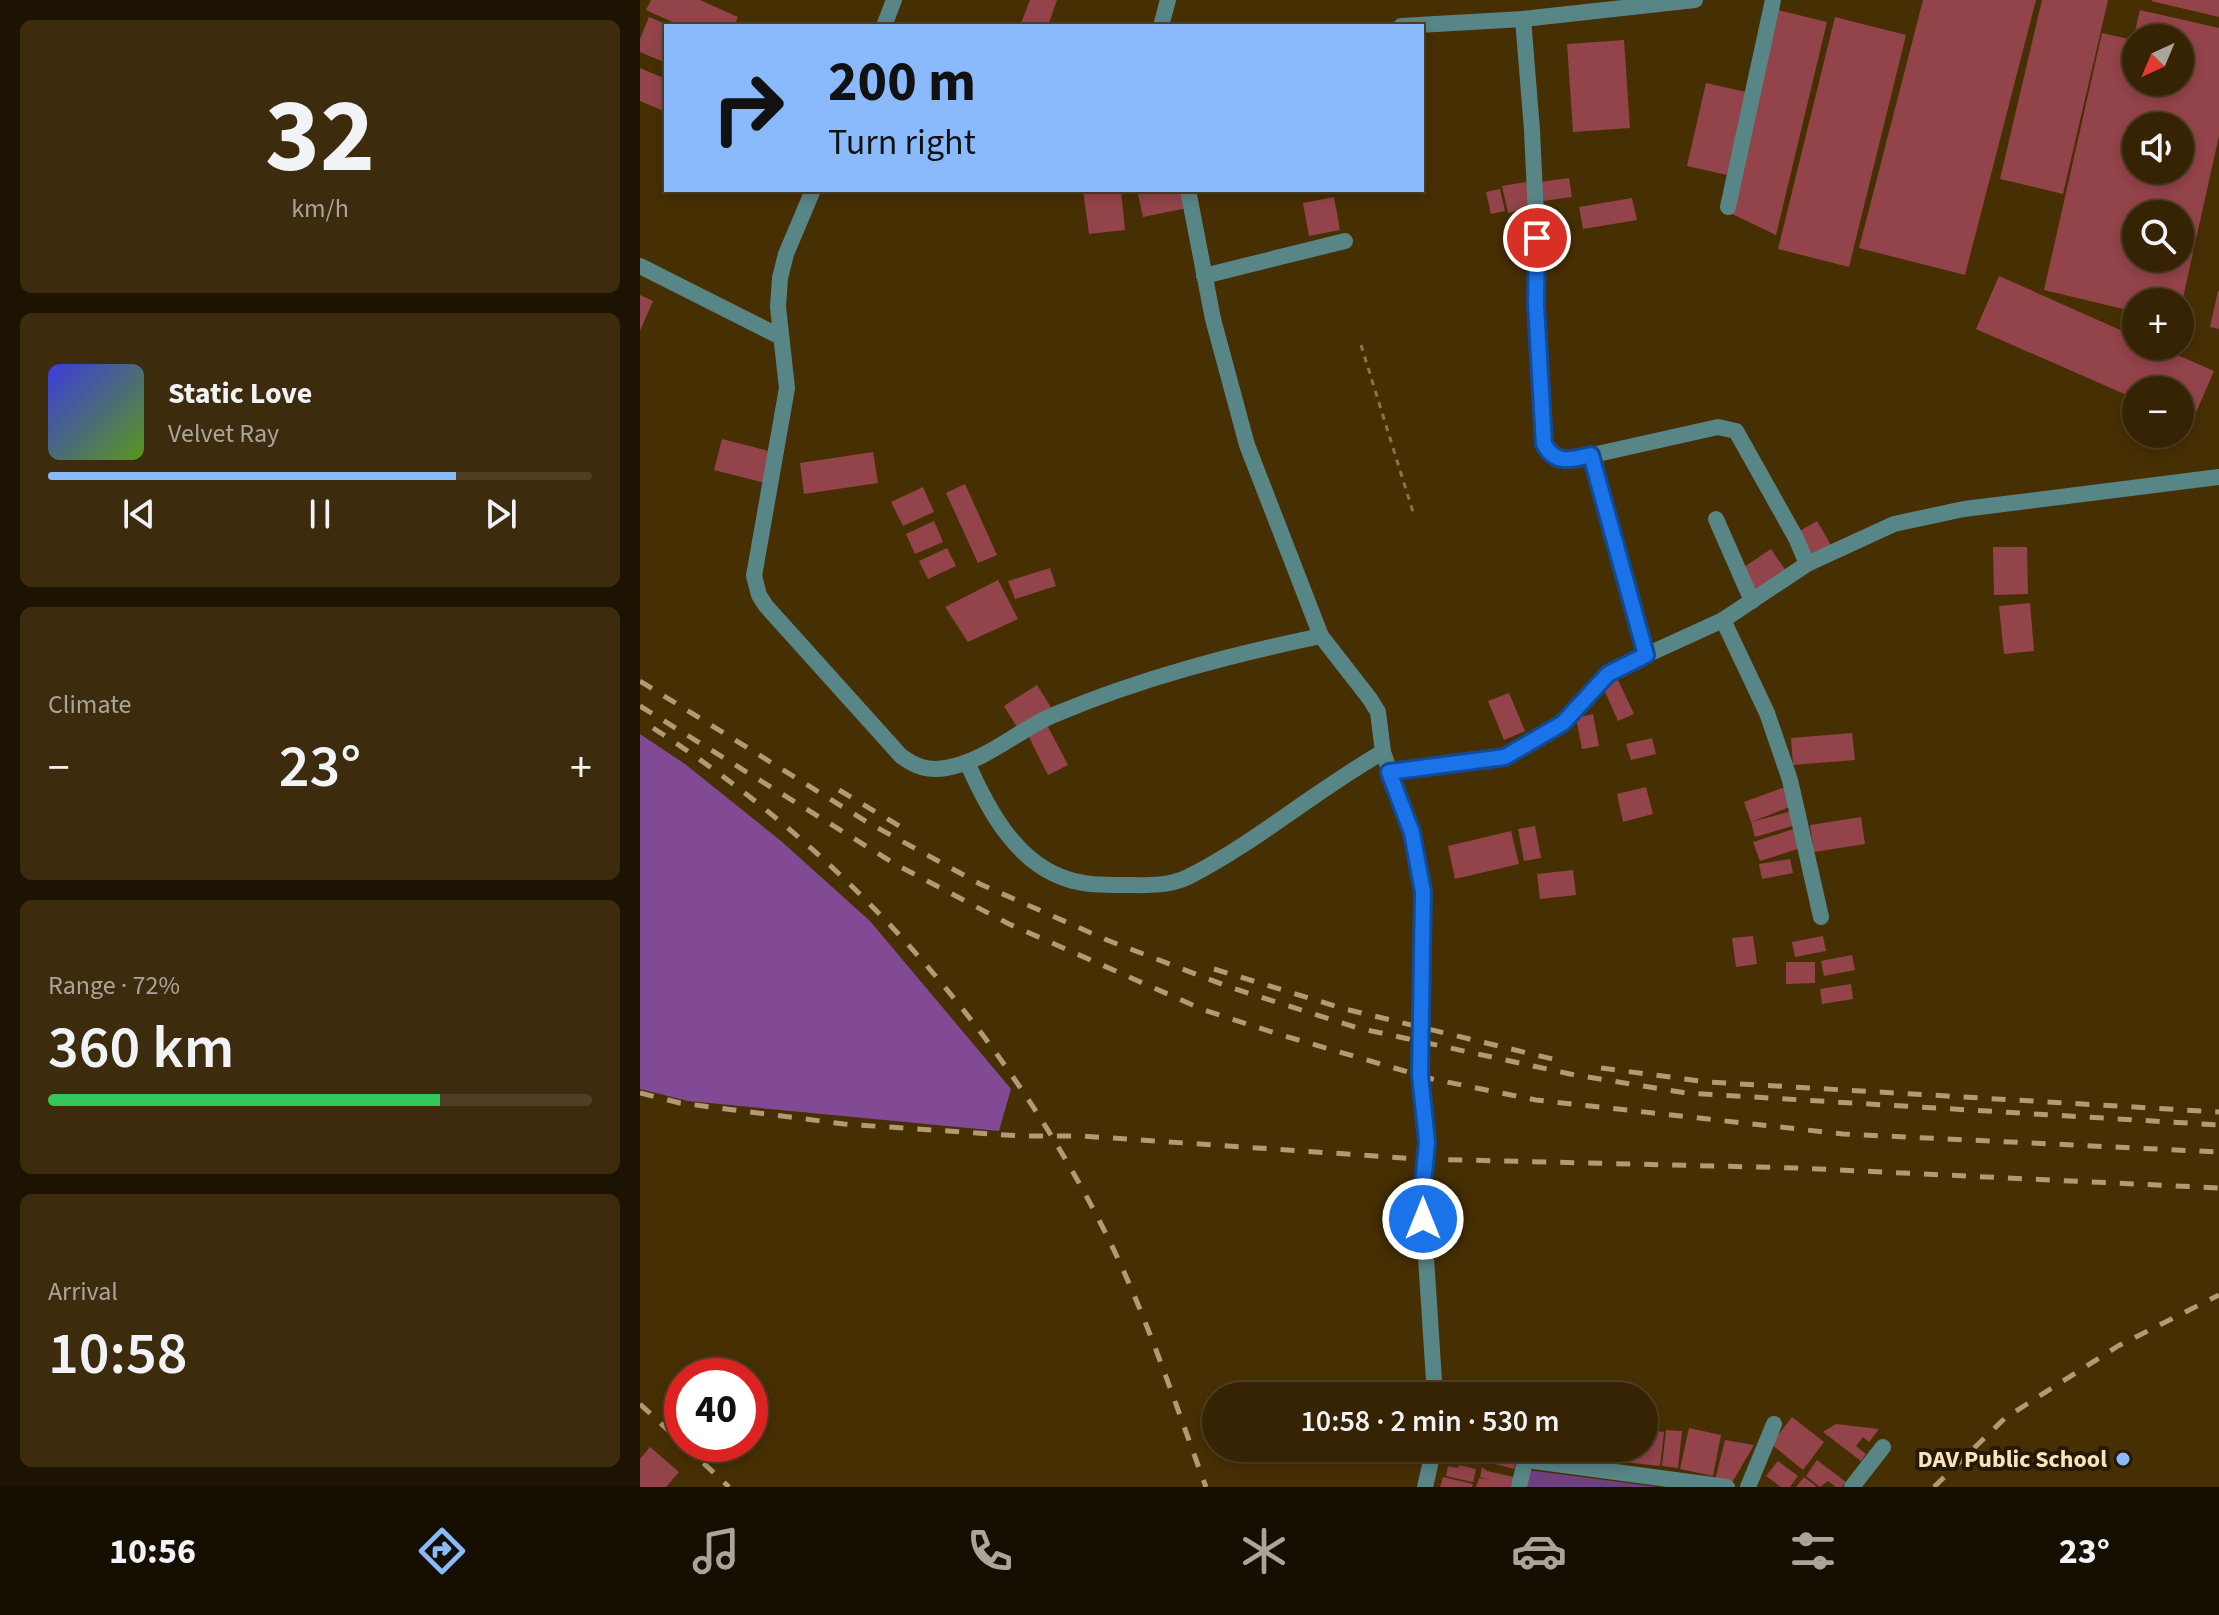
<!DOCTYPE html>
<html lang="en">
<head>
<meta charset="utf-8">
<style>
  :root { --surface:#352303; --page:#3d2b0d; --text:#f1f3f6; --muted:#aaa49a; --line:#4f4025; --accent:#8abafc }
  body { margin:0; font-family:"Source Sans 3",sans-serif; background:var(--page); color:var(--text); height:100vh; display:flex; flex-direction:column; font-size:30px; white-space:nowrap }
  * { box-sizing:border-box; margin:0 }
  p { font-size:26px; color:var(--muted) }
  .icon { flex:none; width:44px; height:44px; fill:none; stroke:currentColor; stroke-width:2; stroke-linecap:round; stroke-linejoin:round }
  .map { position:relative; flex:1; overflow:hidden }
  .details { display:flex; flex-direction:column; gap:20px; padding:20px; background:#1d1302; width:640px }
  .details>* { flex:none }
  .top-card { position:absolute; left:24px; top:24px; width:760px; height:168px; border-radius:0px; box-shadow:0 4px 12px #0003,0 0 0 2px var(--line); background:#8abafc; color:#111; overflow:hidden }
  .needle { width:52px; rotate:224deg }
  .fabs { position:absolute; left:1482px; top:24px; display:grid; gap:16px }
  .fabs a { display:grid; place-items:center; width:72px; height:72px; border-radius:50%; background:var(--surface); box-shadow:0 4px 12px #0003,0 0 0 2px var(--line); font-size:40px }
  .speed { position:absolute; left:24px; top:1358px; display:flex; gap:16px; font-size:40px; font-weight:700; text-align:center }
  .speed>* { display:grid; place-content:center; width:104px; height:104px; border-radius:50%; background:var(--surface); box-shadow:0 4px 12px #0003,0 0 0 2px var(--line); line-height:1 }
  .speed .limit { border:12px solid #d22; background:#fff; color:#111 }
  .pin { position:absolute; display:grid; place-items:center; width:68px; height:68px; color:#fff; margin:-34px; border:4px solid #fff; border-radius:50%; box-shadow:0 2px 8px #0007 }
  .me { position:absolute; width:88px; margin:-44px; rotate:0deg; stroke-linejoin:round; filter:drop-shadow(0 0 6px #0008) }
  .turn { display:flex; align-items:center; gap:28px; height:168px; padding:0 32px; font-size:36px }
  .turn .icon { width:104px; height:104px; stroke-width:2.5 }
  .turn b { display:block; font-size:56px; line-height:68px }
  .big { font-size:60px; font-weight:600; line-height:1.1 }
  .details .tile { flex:1; display:flex; flex-direction:column; justify-content:center; gap:12px; min-width:0; padding:0 28px; border-radius:12px; background:var(--page) }
  .details .dial { align-items:center; gap:0 }
  .dial b { font-size:104px; line-height:1 }
  .song { display:flex; align-items:center; gap:24px }
  .cover { width:96px; height:96px; border-radius:12px; background:linear-gradient(135deg,hsl(240 70% 55%),hsl(90 70% 35%)) }
  .played { height:8px; border-radius:4px; background:linear-gradient(90deg,var(--accent) 75%,var(--line) 75%) }
  .keys { display:flex; justify-content:space-around; direction:ltr }
  .heat { display:flex; justify-content:space-between; align-items:center; font-size:44px; direction:ltr }
  .charge { height:12px; border-radius:6px; background:linear-gradient(90deg,#34c759 72%,var(--line) 0) }
  .trip { position:absolute; left:562px; top:1382px; width:456px; height:80px; border-radius:40px; background:var(--surface); box-shadow:0 4px 12px #0003,0 0 0 2px var(--line); font-weight:600; line-height:80px; text-align:center }
  .dock { display:flex; height:128px; justify-content:space-around; align-items:center; background:#150e01; color:var(--muted) }
  .dock .icon { width:56px; height:56px }
  .dock .current { color:var(--accent) }
  .dock b { font-size:36px; color:var(--text) }
  main { display:flex; flex:1; min-height:0 }
  .map>svg:first-child { display:block }
</style>
</head>
<body>
<main>
<section class="details">
<div class="tile dial"><b>32</b><p>km/h</p></div>
<div class="tile">
<div class="song"><i class="cover"></i><div><b>Static Love</b><p>Velvet Ray</p></div></div>
<div class="played"></div>
<div class="keys"><svg class="icon" aria-label="previous" viewBox="0 0 24 24"><path d="M18 5L8 12l10 7zM5 5v14"/></svg><svg class="icon" aria-label="pause" viewBox="0 0 24 24"><path d="M8 5v14M16 5v14"/></svg><svg class="icon" aria-label="next" viewBox="0 0 24 24"><path d="M6 5l10 7-10 7zM19 5v14"/></svg></div>
</div>
<div class="tile"><p>Climate</p>
<div class="heat"><a>−</a><b class="big">23°</b><a>+</a></div>
</div>
<div class="tile"><p>Range · 72%</p><b class="big">360 km</b><div class="charge"></div></div>
<div class="tile"><p>Arrival</p><b class="big">10:58</b></div>
</section>
<div class="map">
<svg width="1579" height="1487" viewBox="0 0 1579 1487">
  <rect width="100%" height="100%" fill="#472f04"/>
  <polygon fill="#6f407f" points="888,1470 1018,1487 885,1487"/>
  <polygon fill="#824995" points="0,734 45,764 141,841 230,921 371,1089 359,1131 48,1101 0,1089"/>
  <g fill="#93434a" fill-rule="evenodd">
    <polygon points="11,0 60,0 98,17 94,26 41,26 6,10"/>
    <polygon points="390,0 417,0 408,26 380,26"/>
    <polygon points="1283,0 1396,0 1325,275 1219,248"/>
    <polygon points="1402,0 1468,0 1423,194 1360,179"/>
    <polygon points="1512,0 1579,0 1579,17 1511,1"/>
    <polygon points="1138,10 1187,22 1136,235 1090,213"/>
    <path d="M1500,10L1579,28V136L1542,302H1496V312L1404,290L1462,33L1493,40ZM1496,38H1540V82H1496ZM1496,126H1540V170H1496ZM1496,214H1540V258H1496Z"/>
    <polygon points="9,17 26,24 26,63 0,52 0,39"/>
    <polygon points="1195,17 1266,35 1209,267 1138,249"/>
    <polygon points="984,40 990,128 933,132 927,44"/>
    <polygon points="0,68 26,79 26,112 0,101"/>
    <polygon points="1066,83 1106,92 1087,175 1047,166"/>
    <polygon points="929,178 932,197 903,201 900,182"/>
    <polygon points="886,182 892,208 868,213 862,186"/>
    <polygon points="860,189 865,211 851,214 846,192"/>
    <polygon points="443,190 481,190 485,230 449,234"/>
    <polygon points="497,190 543,190 547,208 503,217"/>
    <polygon points="694,197 700,230 669,236 663,203"/>
    <polygon points="992,198 997,220 943,229 939,207"/>
    <polygon points="1359,276 1496,337 1496,346 1517,346 1574,371 1551,424 1540,419 1540,390 1496,390 1496,399 1336,329"/>
    <polygon points="1578,291 1579,291 1579,329 1570,327"/>
    <polygon points="0,295 13,301 0,331"/>
    <polygon points="82,439 133,452 125,483 74,470"/>
    <polygon points="233,452 238,483 164,494 160,463"/>
    <polygon points="325,484 357,555 338,563 306,493"/>
    <polygon points="283,487 294,512 263,526 251,502"/>
    <polygon points="294,521 303,542 275,554 266,534"/>
    <polygon points="1177,521 1192,547 1173,557 1158,532"/>
    <polygon points="1353,547 1387,547 1388,594 1354,595"/>
    <polygon points="307,548 316,566 288,579 279,561"/>
    <polygon points="1131,549 1146,571 1116,591 1101,569"/>
    <polygon points="410,568 416,586 375,599 368,581"/>
    <polygon points="358,580 378,619 328,642 305,607"/>
    <polygon points="1390,603 1394,651 1364,654 1359,606"/>
    <polygon points="978,680 994,714 978,721 963,687"/>
    <polygon points="397,685 414,712 380,732 364,706"/>
    <polygon points="869,693 885,731 864,740 848,701"/>
    <polygon points="953,714 959,746 942,749 936,718"/>
    <polygon points="407,725 428,765 408,775 388,735"/>
    <polygon points="1212,733 1215,760 1153,765 1151,738"/>
    <polygon points="1012,738 1016,754 991,760 986,744"/>
    <polygon points="1006,787 1013,814 983,822 977,794"/>
    <polygon points="1145,787 1152,806 1111,822 1104,802"/>
    <polygon points="1152,811 1156,825 1115,837 1111,822"/>
    <polygon points="1221,817 1225,844 1174,852 1170,825"/>
    <polygon points="895,826 901,858 884,861 878,829"/>
    <polygon points="1154,829 1161,848 1120,861 1113,842"/>
    <polygon points="871,831 879,864 815,879 808,846"/>
    <polygon points="1150,859 1153,873 1122,879 1119,864"/>
    <polygon points="933,870 936,895 900,899 897,874"/>
    <polygon points="1113,936 1117,964 1096,967 1092,938"/>
    <polygon points="1183,936 1186,951 1155,957 1152,942"/>
    <polygon points="1212,955 1215,970 1184,976 1181,961"/>
    <polygon points="1146,962 1175,962 1175,983 1146,984"/>
    <polygon points="1211,984 1213,999 1182,1004 1180,989"/>
    <polygon points="1152,1417 1184,1442 1163,1470 1131,1444"/>
    <polygon points="1196,1424 1239,1429 1229,1442 1223,1437 1216,1446 1226,1454 1221,1461 1183,1432"/>
    <polygon points="1049,1428 1081,1435 1073,1476 1040,1469"/>
    <polygon points="1004,1430 1024,1432 1020,1466 984,1462 986,1448 1004,1448"/>
    <polygon points="1026,1430 1042,1431 1038,1468 1022,1466"/>
    <polygon points="1085,1440 1114,1445 1093,1481 1075,1480"/>
    <polygon points="10,1447 39,1472 26,1487 0,1487 0,1459"/>
    <polygon points="809,1448 836,1448 831,1464 807,1458"/>
    <polygon points="840,1448 879,1450 874,1469 836,1459"/>
    <polygon points="897,1448 923,1448 922,1461 897,1459"/>
    <polygon points="946,1448 983,1448 982,1462 944,1457"/>
    <polygon points="1177,1460 1206,1482 1202,1487 1196,1487 1188,1481 1180,1487 1166,1476"/>
    <polygon points="1138,1461 1158,1476 1150,1487 1141,1487 1126,1476"/>
    <polygon points="819,1465 836,1469 833,1482 806,1476 808,1466 818,1468"/>
    <polygon points="842,1467 847,1471 874,1477 871,1487 836,1487 839,1478 849,1480 840,1477"/>
    <polygon points="803,1477 833,1484 832,1487 800,1487"/>
    <polygon points="1164,1477 1177,1487 1156,1487"/>
  </g>
  <g fill="none" stroke-linecap="round" stroke-linejoin="round">
    <polyline stroke="#8a724a" stroke-width="3" stroke-dasharray="6 6" stroke-linecap="butt" points="721,345 773,512"/>
    <g stroke="#588585" stroke-width="16">
      <polyline points="883,19 892,130 897,238 896,305 904,444 909,454 926,461 1078,427 1096,431 1156,538 1167,564"/>
      <polyline points="244,26 254,0"/>
      <polyline points="521,26 528,0"/>
      <polyline points="761,26 883,19 1055,0"/>
      <path d="M173,190L146,254L140,278L138,307L147,388L114,576L119,595L126,606L261,756C276,767 288,771 306,768C347,761 379,729 416,714C502,678 590,655 681,636"/>
      <polyline points="548,190 573,319 607,445 681,636 730,699 738,712 743,752 772,833 783,892 780,1075 787,1142 782,1196 795,1396"/>
      <polyline points="1088,207 1133,0"/>
      <polyline points="0,266 141,337"/>
      <polyline points="564,276 705,241"/>
      <polyline points="951,455 1006,655"/>
      <polyline points="1076,519 1112,601"/>
      <polyline points="1083,620 1127,713 1150,780 1181,917"/>
      <path d="M327,762C347,808 376,863 427,879C445,885 463,885 482,885C504,885 527,887 548,877C617,842 676,790 743,752"/>
      <polyline points="749,772 865,757 923,723 957,684 980,667 1083,620 1167,564 1254,524 1324,509 1579,477"/>
      <polyline points="886,1460 1087,1487"/>
      <polyline points="785,1487 794,1448"/>
      <polyline points="879,1487 888,1448"/>
      <polyline points="1108,1487 1134,1424"/>
      <polyline points="1212,1487 1243,1447"/>
    </g>
    <g stroke="#b39a74" stroke-width="5" stroke-dasharray="14 14" stroke-linecap="butt">
      <polyline points="0,681 227,822 340,884 467,940 592,988 718,1028 930,1074 1046,1093 1579,1125"/>
      <polyline points="0,706 255,864 369,924 564,1010 638,1034 792,1079 896,1100 1203,1134 1579,1152"/>
      <path d="M13,728C203,850 357,1022 460,1222C504,1307 533,1398 566,1487"/>
      <polyline points="199,790 261,827"/>
      <polyline points="574,969 705,1009 921,1061"/>
      <polyline points="961,1068 1068,1082 1579,1112"/>
      <polyline points="0,1093 40,1103 204,1124 381,1136 442,1136 779,1159 1158,1168 1579,1188"/>
      <polyline points="0,1404 42,1443"/>
      <polyline points="43,1444 89,1487"/>
      <polyline points="1294,1487 1365,1418 1478,1346 1579,1295"/>
    </g>
  </g>
  <g fill="none" stroke-linecap="round" stroke-linejoin="round">
    <defs>
      <path id="route" d="M783,1219L782,1196L787,1142L780,1075L783,892L772,833L749,772L865,757L923,723L968,674L1006,655L951,455C931,460 915,465 904,444L896,305L897,238"/>
    </defs>
    <use href="#route" stroke="#114b97" stroke-width="20"/>
    <use href="#route" stroke="#1a73e8" stroke-width="14"/>
  </g>
  <circle fill="#8abafc" stroke="#271902" stroke-width="3" cx="1483" cy="1459" r="8"/>
  <g text-anchor="middle" stroke-width="8" stroke-linejoin="round" paint-order="stroke">
    <g font-size="24" font-weight="bold" fill="#fce3c0" stroke="#271902" text-anchor="end">
      <text x="1467" y="1467">DAV Public School</text>
    </g>
  </g>
</svg>
<div class="fabs">
<a><svg class="needle" viewBox="-14 -14 28 28"><path d="M0-13l5 13h-10z" fill="#e53935"/><path d="M0 13l5-13h-10z" fill="#aaa49a"/></svg></a>
<a><svg class="icon" aria-label="sound" viewBox="0 0 24 24"><path d="M4 9h4l5-4v14l-5-4H4zM17 9q2 3 0 6"/></svg></a>
<a><svg class="icon" aria-label="search" viewBox="0 0 24 24"><circle cx="10" cy="10" r="6"/><path d="M15 15l6 6"/></svg></a>
<a>+</a>
<a>−</a>
</div>
<div class="speed"><div class="limit">40</div></div>
<div class="pin" style="left:897px;top:238px;background:#d93025"><svg class="icon" aria-label="arrive" viewBox="0 0 24 24"><path d="M6 21V4h12l-3 4 3 4H6"/></svg></div>
<svg class="me" style="left:783px;top:1219px" viewBox="-20 -20 40 40"><circle r="17" fill="#1a73e8" stroke="#fff" stroke-width="3"/><path d="M0-11L8 9 0 5-8 9z" fill="#fff"/></svg>
<div class="trip">10:58 · 2 min · 530 m</div>
<div class="top-card">
<div class="turn"><svg class="icon" aria-label="right" viewBox="0 0 24 24"><path d="M7 20v-9h11M14 6l5 5-5 5"/></svg><div><b>200 m</b>Turn right</div></div>
</div>
</div>
</main>
<nav class="dock">
<b>10:56</b>
<svg class="icon current" aria-label="directions" viewBox="0 0 24 24"><path d="M12 3l9 9-9 9-9-9zM9 14v-3h6M13 9l2 2-2 2"/></svg>
<svg class="icon" aria-label="music" viewBox="0 0 24 24"><path d="M9 18V5l10-2v13"/><circle cx="6" cy="18" r="3"/><circle cx="16" cy="16" r="3"/></svg>
<svg class="icon" aria-label="phone" viewBox="0 0 24 24"><path d="M5 4h4l2 5-3 2q2 4 5 5l2-3 5 2v4C11 20 4 13 5 4z"/></svg>
<svg class="icon" aria-label="climate" viewBox="0 0 24 24"><path d="M12 3v18M4 7l16 10M4 17L20 7"/></svg>
<svg class="icon" aria-label="car" viewBox="0 0 24 24"><path d="M5 17H2v-5l4-1 3-4h7l3 4 3 1v5h-3M9 17h6M6 11h13"/><circle cx="7" cy="17" r="2"/><circle cx="17" cy="17" r="2"/></svg>
<svg class="icon" aria-label="filters" viewBox="0 0 24 24"><path d="M4 7h16M4 17h16"/><circle cx="9" cy="7" r="2"/><circle cx="15" cy="17" r="2"/></svg>
<b>23°</b>
</nav>
</body>
</html>
